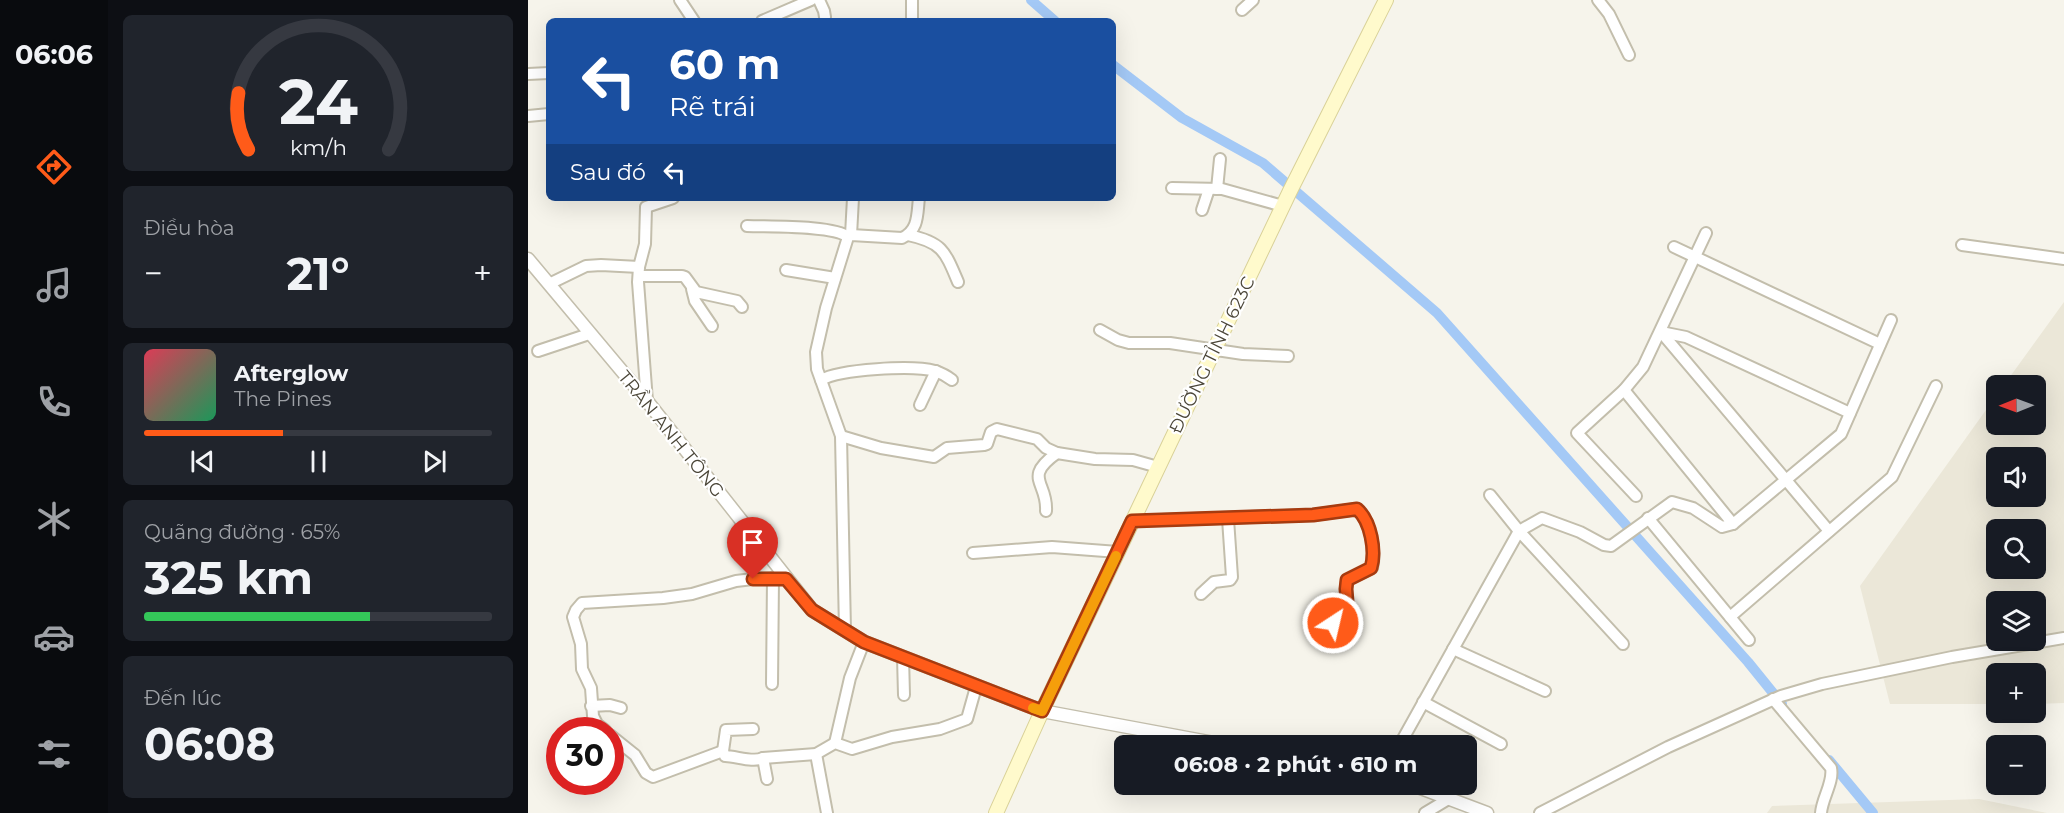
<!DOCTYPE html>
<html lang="vi">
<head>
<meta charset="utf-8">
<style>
  :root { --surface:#171b24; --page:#20242c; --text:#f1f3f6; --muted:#9ea1a6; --line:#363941; --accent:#ff5b19 }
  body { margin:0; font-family:Montserrat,sans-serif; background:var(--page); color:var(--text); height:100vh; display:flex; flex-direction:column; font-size:22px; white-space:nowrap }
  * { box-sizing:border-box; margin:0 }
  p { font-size:20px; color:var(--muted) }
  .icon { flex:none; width:33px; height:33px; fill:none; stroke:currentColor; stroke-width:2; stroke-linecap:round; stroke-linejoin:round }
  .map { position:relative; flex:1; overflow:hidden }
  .panel { display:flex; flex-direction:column; gap:15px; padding:15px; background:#0d0f14; width:420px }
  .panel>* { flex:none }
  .hud { position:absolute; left:18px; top:18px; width:570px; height:183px; border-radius:9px; box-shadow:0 6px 24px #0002; background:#1a4fa0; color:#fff; overflow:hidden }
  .needle { width:39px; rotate:269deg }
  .tools { position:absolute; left:1458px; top:375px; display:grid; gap:12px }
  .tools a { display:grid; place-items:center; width:60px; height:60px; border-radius:9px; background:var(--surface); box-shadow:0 6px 24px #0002; font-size:30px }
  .speed { position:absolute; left:18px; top:717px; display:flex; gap:12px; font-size:30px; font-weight:700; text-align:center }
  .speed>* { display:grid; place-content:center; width:78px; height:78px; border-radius:50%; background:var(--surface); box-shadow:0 6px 24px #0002; line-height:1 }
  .speed .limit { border:9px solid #d22; background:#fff; color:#111 }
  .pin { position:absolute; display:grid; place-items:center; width:51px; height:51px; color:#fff; margin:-62px -26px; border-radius:50% 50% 50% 0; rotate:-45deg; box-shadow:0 0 6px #0007 }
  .pin .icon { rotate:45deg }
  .me { position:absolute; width:66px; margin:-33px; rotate:35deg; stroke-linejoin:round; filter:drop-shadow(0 0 4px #0008) }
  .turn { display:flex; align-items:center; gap:21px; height:126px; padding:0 24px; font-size:27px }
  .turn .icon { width:78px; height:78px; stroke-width:2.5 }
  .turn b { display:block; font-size:42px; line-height:51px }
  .then { display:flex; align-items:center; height:57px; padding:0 24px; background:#0003; gap:12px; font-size:22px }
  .big { font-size:45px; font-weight:700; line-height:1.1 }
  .panel .tile { flex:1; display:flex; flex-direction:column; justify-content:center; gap:9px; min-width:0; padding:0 21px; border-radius:9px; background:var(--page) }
  .panel .dial { align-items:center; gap:0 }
  .dial svg { height:156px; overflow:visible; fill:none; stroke:var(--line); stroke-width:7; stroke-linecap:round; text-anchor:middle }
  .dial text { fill:var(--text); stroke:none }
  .song { display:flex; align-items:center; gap:18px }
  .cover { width:72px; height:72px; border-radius:9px; background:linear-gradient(135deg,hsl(350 70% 55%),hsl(150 70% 35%)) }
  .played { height:6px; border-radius:3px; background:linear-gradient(90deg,var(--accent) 40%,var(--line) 40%) }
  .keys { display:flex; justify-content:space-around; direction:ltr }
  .heat { display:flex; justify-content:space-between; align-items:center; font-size:33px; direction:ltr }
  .charge { height:9px; border-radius:4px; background:linear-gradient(90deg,#34c759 65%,var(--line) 0) }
  .trip { position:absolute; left:586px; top:735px; width:363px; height:60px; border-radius:9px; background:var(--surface); box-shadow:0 6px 24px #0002; font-weight:700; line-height:60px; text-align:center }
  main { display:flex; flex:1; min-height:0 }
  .tab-bar { display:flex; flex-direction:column; width:108px; justify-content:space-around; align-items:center; background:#090b0e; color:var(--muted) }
  .tab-bar .icon { width:42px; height:42px }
  .tab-bar .current { color:var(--accent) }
  .tab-bar b { font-size:27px; color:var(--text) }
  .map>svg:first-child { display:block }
</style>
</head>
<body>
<main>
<nav class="tab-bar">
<b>06:06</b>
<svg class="icon current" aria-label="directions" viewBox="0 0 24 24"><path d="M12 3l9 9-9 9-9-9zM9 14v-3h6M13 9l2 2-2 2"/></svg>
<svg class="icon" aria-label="music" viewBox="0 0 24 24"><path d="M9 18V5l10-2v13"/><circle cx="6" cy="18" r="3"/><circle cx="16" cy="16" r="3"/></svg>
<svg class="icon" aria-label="phone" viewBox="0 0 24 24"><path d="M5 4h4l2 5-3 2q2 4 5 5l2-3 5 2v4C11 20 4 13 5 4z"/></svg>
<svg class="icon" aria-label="climate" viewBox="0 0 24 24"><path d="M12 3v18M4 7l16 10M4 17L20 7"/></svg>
<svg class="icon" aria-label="car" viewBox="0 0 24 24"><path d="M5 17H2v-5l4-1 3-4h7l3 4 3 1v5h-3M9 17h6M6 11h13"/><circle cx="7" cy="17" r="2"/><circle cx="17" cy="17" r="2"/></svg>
<svg class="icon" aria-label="filters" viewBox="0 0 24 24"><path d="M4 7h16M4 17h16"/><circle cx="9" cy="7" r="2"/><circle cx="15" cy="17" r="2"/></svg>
</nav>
<section class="panel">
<div class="tile dial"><svg viewBox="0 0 100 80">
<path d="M14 69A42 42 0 1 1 86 69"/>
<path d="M14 69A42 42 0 0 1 9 40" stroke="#ff5b19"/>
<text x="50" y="56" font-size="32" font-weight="700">24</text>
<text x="50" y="72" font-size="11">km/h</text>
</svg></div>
<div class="tile"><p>Điều hòa</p>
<div class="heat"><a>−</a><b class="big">21°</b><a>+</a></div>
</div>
<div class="tile">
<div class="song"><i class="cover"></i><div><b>Afterglow</b><p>The Pines</p></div></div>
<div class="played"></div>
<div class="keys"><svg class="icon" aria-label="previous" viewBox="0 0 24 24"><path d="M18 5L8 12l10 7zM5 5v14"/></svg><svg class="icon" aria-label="pause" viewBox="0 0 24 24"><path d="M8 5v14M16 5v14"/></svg><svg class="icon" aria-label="next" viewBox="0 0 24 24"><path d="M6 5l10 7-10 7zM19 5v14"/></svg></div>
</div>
<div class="tile"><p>Quãng đường · 65%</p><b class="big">325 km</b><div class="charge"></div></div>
<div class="tile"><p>Đến lúc</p><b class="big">06:08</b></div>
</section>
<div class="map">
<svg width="1536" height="813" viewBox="0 0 1536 813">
  <rect width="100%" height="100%" fill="#f6f4eb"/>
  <g fill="#ebe7d8" fill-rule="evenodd">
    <path d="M1536,302V703L1508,704V674H1468V704H1362L1332,586L1468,396V424H1508V386L1476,385ZM1468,458H1508V496H1468ZM1468,530H1508V568H1468ZM1468,602H1508V640H1468Z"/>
    <polygon points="1451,799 1519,813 1239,813 1244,806"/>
  </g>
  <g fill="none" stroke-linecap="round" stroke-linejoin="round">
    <g stroke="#a4c9f6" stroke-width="10">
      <polyline points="503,0 527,21"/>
      <polyline points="585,65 654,118 735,163 909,313 1220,662 1254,704"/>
      <polyline points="1301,760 1345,813"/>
    </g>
    <defs>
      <g id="minor">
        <polyline points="152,0 166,21"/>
        <polyline points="291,0 296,11 297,17"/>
        <polyline points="1070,0 1081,14 1101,55"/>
        <polyline points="714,10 725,0"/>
        <polyline points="234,21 283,0"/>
        <polyline points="384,21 384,0"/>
        <polyline points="0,74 21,73"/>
        <polyline points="0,116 21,114"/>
        <polyline points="644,188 694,189 755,206"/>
        <polyline points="689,189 692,159"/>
        <polyline points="674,210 681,189"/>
        <path d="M219,226C240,227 306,225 320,237"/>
        <polyline points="323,235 325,198"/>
        <path d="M380,235C414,242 417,251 430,282"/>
        <polyline points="1434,245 1536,259"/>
        <polyline points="1146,247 1352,344"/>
        <polyline points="258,270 307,278"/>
        <polyline points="111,276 154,276 157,277 168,292 209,301 214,307"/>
        <polyline points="21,284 58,266 73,265 111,267"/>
        <polyline points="164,289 167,301 184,326"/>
        <polyline points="572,330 590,340 601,343 642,343 715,354 760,356"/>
        <polyline points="1133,332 1301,531"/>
        <polyline points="1133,332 1158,337 1322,413"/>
        <polyline points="10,351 61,334"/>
        <path d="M293,380C312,369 385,365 407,371C413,373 419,376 424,380"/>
        <polyline points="1096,390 1205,524"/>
        <polyline points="119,401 110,282 111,267 117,244 118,207 145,198"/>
        <polyline points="392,405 408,371"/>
        <polyline points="313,436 353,448 406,457 419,448 456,445 459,444 463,432 469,429 509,439 518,448 529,453 567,459 605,460 630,467"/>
        <polyline points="962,495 991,531 1095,644"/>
        <polyline points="1108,496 1049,433 1096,390 1115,367 1178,233"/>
        <path d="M518,511C520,482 494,478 529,453"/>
        <polyline points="1120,518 1221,640"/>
        <path d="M604,521L785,515L829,509C843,521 848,552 844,568L819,580L818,589L820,615L817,620L805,623"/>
        <polyline points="445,553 524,547 590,552"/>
        <polyline points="673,594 686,582 702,580 704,577 700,519"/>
        <polyline points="1202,617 1364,477 1408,386"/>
        <path d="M317,630L313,436L289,369L288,352L298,308L320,237L323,235L374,238C391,230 389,214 391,198"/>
        <polyline points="925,649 1017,691"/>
        <polyline points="375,657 376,695"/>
        <polyline points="244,684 245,578"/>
        <path d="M1245,699L1303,768C1306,782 1294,798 1293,813"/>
        <polyline points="895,702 973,744"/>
        <polyline points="63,706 82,705 93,708"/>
        <path d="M225,729L198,730L195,751L197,756C208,756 225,763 235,758L288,754L307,743L324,749L364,737L412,729L439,719L448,687"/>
        <polyline points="77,730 69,724 65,716 63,688 54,669 53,644 45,617 48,610 54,603 135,598 164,594 208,581 225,579 258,578"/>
        <polyline points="82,735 107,755 118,773 125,777 195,751"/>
        <polyline points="307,743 322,678 336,642"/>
        <polyline points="871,746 991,531 1014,518 1052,532 1076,545 1083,546 1144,502 1165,508 1194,527 1205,524 1313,434 1363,320"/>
        <polyline points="288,754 299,813"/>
        <polyline points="235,758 239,779"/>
        <polyline points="897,813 922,798"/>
        <polyline points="1012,813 1140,747 1253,696 1294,684 1424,657 1536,638"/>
      </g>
      <g id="tertiary">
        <polyline points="0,259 119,401 284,610 336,642 514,711 702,746"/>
        <polyline points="882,784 959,813"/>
      </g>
      <polyline id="secondary" points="468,813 514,711 762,191 858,0"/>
    </defs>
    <use href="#minor" stroke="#c3beac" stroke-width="14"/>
    <use href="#tertiary" stroke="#c3beac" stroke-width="15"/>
    <use href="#secondary" stroke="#d9d198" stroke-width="16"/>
    <use href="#minor" stroke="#fff" stroke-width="10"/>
    <use href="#tertiary" stroke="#fff" stroke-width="12"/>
    <use href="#secondary" stroke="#fffacc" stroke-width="14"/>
  </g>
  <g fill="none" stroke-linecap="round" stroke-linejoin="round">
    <defs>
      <path id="route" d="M225,579H258L284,610L336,642L514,711L604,521L785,515L829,509C843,521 848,551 843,568L819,580L818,589L820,615L817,620L805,623"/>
    </defs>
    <use href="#route" stroke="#a63b10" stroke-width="15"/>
    <use href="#route" stroke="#ff5b19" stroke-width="10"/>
    <polyline stroke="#f59e0b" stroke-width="10" points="505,708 514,711 588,556"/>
  </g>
  <g text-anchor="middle" stroke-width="4.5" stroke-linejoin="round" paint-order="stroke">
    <g font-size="18" fill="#4b4638" stroke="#fff">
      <text transform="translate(684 355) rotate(-64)" y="6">ĐƯỜNG TỈNH 623C</text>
      <text transform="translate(143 434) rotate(51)" y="6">TRẦN ANH TÔNG</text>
    </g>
  </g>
</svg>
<div class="tools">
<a><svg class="needle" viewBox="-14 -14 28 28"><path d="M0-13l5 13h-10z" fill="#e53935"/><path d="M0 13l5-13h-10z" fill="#9ea1a6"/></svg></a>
<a><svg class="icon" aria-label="sound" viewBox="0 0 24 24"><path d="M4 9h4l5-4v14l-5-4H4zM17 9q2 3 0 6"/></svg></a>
<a><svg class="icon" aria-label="search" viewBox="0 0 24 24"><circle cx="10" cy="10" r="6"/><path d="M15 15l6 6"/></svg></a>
<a><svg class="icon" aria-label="layers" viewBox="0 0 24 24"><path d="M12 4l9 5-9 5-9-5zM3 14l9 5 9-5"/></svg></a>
<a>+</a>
<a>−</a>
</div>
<div class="speed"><div class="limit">30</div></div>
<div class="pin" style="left:225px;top:579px;background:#d93025"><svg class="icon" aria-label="arrive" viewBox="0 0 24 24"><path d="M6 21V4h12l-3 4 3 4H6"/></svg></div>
<svg class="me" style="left:805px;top:623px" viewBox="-20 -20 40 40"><circle r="17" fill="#ff5b19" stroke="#fff" stroke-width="3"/><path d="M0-11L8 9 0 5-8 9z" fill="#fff"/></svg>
<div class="trip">06:08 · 2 phút · 610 m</div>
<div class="hud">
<div class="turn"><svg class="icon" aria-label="left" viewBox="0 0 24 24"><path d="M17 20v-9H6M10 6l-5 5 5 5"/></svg><div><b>60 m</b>Rẽ trái</div></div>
<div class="then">Sau đó<svg class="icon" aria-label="left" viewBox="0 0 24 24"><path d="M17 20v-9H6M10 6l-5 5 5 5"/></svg></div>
</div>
</div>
</main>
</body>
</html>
